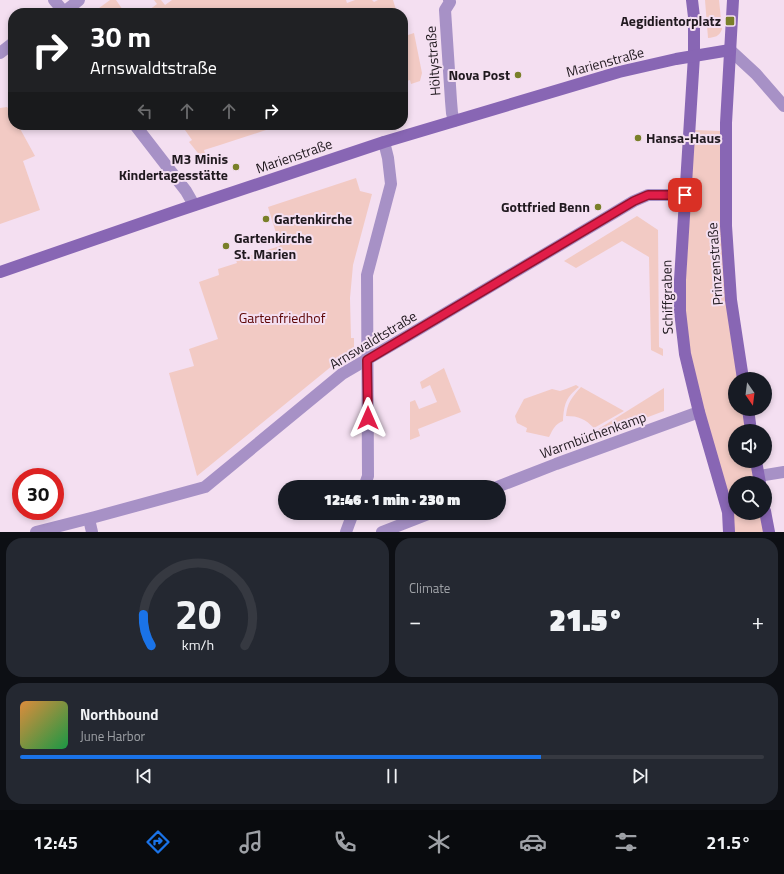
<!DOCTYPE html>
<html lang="en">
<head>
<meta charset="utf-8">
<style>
  :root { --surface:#171b24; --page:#242831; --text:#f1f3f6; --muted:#9ea1a6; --line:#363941; --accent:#1a73e8 }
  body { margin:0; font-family:"Titillium Web",sans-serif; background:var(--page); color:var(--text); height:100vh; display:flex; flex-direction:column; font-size:15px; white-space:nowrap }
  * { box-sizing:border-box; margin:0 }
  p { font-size:13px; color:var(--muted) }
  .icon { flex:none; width:22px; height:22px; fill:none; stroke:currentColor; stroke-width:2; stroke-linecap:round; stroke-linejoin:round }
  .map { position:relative; height:532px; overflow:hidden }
  .drawer { display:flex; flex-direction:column; gap:6px; padding:6px; background:#0d0f14; flex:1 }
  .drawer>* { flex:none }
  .guide { position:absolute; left:8px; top:8px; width:400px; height:122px; border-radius:16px; box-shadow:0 2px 6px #0003; background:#202124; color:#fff; overflow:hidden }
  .needle { width:26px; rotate:166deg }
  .buttons { position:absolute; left:728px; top:372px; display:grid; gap:8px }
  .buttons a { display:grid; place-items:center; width:44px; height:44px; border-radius:50%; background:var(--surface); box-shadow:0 2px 6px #0003; font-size:20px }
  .speed { position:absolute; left:12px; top:468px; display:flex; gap:8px; font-size:20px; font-weight:700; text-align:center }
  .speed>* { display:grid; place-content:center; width:52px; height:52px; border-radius:50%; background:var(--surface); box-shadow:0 2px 6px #0003; line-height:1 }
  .speed .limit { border:6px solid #d22; background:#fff; color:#111 }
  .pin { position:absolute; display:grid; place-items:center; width:34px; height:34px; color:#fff; margin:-17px; border-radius:8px; box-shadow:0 2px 6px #0006 }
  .me { position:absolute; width:44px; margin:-22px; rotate:0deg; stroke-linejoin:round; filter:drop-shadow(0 0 3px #0008) }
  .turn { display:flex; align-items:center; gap:14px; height:84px; padding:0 16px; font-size:18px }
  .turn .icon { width:52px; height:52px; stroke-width:2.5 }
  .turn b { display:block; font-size:28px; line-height:34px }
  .lanes { display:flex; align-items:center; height:38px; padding:0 16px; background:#0003; justify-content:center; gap:20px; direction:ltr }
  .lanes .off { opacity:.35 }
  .big { font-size:30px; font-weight:800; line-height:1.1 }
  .drawer .tile { flex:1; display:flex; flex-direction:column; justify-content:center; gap:6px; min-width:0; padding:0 14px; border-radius:16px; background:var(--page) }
  .drawer .dial { align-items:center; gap:0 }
  .dial svg { height:104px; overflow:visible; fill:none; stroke:var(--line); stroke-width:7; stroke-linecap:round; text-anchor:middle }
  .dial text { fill:var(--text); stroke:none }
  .song { display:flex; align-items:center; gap:12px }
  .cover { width:48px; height:48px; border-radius:6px; background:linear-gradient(135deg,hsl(30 70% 55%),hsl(140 70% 35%)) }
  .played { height:4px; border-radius:2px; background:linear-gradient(90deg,var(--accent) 70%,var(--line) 70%) }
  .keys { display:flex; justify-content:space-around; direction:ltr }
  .heat { display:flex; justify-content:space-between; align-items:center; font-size:22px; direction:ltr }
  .drawer .tiles { flex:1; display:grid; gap:6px; grid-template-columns:1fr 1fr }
  .tile:last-child { grid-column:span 2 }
  .trip { position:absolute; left:278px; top:480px; width:228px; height:40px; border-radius:20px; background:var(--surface); box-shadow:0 2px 6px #0003; font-weight:800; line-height:40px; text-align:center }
  .menu { display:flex; height:64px; justify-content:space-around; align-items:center; background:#090b0e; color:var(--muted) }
  .menu .icon { width:28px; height:28px }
  .menu .current { color:var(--accent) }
  .menu b { font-size:18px; color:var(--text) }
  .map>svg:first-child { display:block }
</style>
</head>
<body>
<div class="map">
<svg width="784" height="532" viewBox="0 0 784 532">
  <rect width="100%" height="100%" fill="#f4dff1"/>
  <g fill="#f2cac4">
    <polygon points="110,0 116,0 125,13 97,13 95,11"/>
    <polygon points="154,0 161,0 165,5 172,0 346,0 347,3 355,0 372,0 374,2 378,0 393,0 397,13 145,13 157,4"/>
    <path d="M705,0H719L722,29C719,37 715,37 708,38Z"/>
    <polygon points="403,30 405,36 414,33 422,73 420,81 411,84 410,80 403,82"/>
    <polygon points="7,107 13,117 13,125 18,125 35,156 23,161 40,210 0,224 0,108"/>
    <polygon points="187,125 268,125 269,129 220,145 204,150 206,157 202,158 189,142 192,140 185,130 189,127"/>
    <polygon points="694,130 721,131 738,379 735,379 735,409 743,409 747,431 735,431 735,461 752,461 756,483 735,483 735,513 761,513 764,532 734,532 689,354 684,310"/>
    <polygon points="356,178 360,191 372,194 353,265 350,298 351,338 354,338 354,348 197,476 169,373 194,366 189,349 218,339 199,282 219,275 218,269 237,263 236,260 280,246 268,207"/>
    <polygon points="637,216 658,230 659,347 663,349 663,356 651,350 649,257 622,241 576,268 564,261"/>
    <polygon points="444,368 461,412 418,429 420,436 410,440 410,402 415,400 419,409 437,402 430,385 422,389 420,382"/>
    <path d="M576,385L579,387C566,397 564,404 563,421C555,424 553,429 549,437L526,432L527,428L517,423L515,416L524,399L552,389L560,391L566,389Z"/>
    <path d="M581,387L624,411L594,428C585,419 579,416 566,416C567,403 572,397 581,387Z"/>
    <polygon points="664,388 664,411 585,441 584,438"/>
  </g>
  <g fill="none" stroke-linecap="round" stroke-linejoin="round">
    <g stroke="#a791c6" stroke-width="12">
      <polyline points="54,0 64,12"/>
      <polyline points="449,0 450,2 445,10 451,101 452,113 454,121"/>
      <polyline points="63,13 79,0"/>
      <polyline points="730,50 756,74 784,106"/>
      <polyline points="0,53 13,43"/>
      <polyline points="135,125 186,191 194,205"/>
      <polyline points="759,476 784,472"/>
      <polyline points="364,487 368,476 367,275 391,184 388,158 384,142"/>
      <polyline points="497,487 556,464 699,412"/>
      <polyline points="89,519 92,532"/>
      <polyline points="36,532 95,517 205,487 342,374 414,332 634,201 648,195 685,195"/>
      <polyline points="346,532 353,513"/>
      <polyline points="382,532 431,513"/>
    </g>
    <g stroke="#8866b4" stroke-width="12">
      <polyline points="692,0 694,17 694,56 680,280 680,311 685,354 699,412 728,512 729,532"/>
      <polyline points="733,0 726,123 726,226 731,300 743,379"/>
      <polyline points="0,272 177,211 384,142 619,72 676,59 730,50"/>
      <polyline points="748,409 751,431"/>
      <polyline points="756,461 760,483"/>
      <polyline points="765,511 769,532"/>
    </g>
  </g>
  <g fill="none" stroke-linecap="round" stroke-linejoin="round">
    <defs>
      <polyline id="route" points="368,418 367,360 634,201 648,195 685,195"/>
    </defs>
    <use href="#route" stroke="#92132f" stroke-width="10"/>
    <use href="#route" stroke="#e11d48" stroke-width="7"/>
  </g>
  <g fill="#797f29" stroke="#f4dff1" stroke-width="1.5">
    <rect x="725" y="16" width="10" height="10" rx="2"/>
    <circle cx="518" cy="75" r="4"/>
    <circle cx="638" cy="138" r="4"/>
    <circle cx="236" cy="167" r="4"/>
    <circle cx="598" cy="207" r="4"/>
    <circle cx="266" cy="219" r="4"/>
    <circle cx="226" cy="246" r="4"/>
  </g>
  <g text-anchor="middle" stroke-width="4" stroke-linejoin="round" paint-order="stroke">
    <g font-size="14" font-weight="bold" fill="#20191f" stroke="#f4dff1" text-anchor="end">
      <text x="721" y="26">Aegidientorplatz</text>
      <text x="510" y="80">Nova Post</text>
      <text x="646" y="143" text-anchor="start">Hansa-Haus</text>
      <text x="228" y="164">M3 Minis<tspan x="228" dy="16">Kindertagesstätte</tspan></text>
      <text x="590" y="212">Gottfried Benn</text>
      <text x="274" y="224" text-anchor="start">Gartenkirche</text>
      <text x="234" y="243" text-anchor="start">Gartenkirche<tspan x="234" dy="16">St. Marien</tspan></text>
    </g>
    <g font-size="14" fill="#20191f" stroke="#f4dff1">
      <text transform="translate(433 61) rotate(-94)" y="5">Höltystraße</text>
      <text transform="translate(605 62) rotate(-15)" y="5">Marienstraße</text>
      <text transform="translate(294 156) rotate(-19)" y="5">Marienstraße</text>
      <text transform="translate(715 264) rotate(-94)" y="5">Prinzenstraße</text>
      <text transform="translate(667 297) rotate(-91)" y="5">Schiffgraben</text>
      <text transform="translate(373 340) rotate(-31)" y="5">Arnswaldtstraße</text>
      <text transform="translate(593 435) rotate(-20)" y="5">Warmbüchenkamp</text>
    </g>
    <g font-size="14" fill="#5d0606" stroke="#f4dff1">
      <text x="282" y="323">Gartenfriedhof</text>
    </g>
  </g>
</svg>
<div class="buttons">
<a><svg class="needle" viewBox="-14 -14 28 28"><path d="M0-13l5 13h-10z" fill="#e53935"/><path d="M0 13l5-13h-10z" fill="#9ea1a6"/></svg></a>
<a><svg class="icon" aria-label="sound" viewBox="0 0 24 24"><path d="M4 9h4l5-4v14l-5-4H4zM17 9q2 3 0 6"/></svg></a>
<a><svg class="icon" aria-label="search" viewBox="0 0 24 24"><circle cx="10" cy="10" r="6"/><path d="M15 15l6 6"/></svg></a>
</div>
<div class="speed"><div class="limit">30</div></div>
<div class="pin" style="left:685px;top:195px;background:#d93025"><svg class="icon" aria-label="arrive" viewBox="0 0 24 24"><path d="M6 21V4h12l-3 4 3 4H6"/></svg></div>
<svg class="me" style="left:368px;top:418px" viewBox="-20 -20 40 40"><path d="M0-17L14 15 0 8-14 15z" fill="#e11d48" stroke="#fff" stroke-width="4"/></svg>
<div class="trip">12:46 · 1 min · 230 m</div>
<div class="guide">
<div class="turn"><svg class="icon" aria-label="right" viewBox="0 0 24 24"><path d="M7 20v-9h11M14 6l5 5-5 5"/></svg><div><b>30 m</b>Arnswaldtstraße</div></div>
<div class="lanes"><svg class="icon off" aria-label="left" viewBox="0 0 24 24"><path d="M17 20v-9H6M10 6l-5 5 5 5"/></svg><svg class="icon off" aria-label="ahead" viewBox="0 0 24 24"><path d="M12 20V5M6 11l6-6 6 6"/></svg><svg class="icon off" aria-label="ahead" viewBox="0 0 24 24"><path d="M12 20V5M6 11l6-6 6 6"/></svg><svg class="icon" aria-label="right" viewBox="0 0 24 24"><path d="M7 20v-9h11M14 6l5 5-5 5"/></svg></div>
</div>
</div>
<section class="drawer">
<div class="tiles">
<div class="tile dial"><svg viewBox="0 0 100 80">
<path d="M14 69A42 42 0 1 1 86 69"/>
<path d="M14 69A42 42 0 0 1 8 45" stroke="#1a73e8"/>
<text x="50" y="56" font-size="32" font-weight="700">20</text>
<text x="50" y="72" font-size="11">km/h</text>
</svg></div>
<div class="tile"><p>Climate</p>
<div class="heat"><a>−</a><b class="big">21.5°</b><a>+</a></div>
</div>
<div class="tile">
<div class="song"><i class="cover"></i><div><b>Northbound</b><p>June Harbor</p></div></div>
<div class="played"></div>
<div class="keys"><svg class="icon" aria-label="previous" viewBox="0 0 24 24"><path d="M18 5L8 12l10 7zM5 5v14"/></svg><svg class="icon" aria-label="pause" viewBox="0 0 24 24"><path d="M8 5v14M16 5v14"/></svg><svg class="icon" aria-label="next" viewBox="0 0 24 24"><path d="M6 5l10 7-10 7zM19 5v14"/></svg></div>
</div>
</div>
</section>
<nav class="menu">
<b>12:45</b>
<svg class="icon current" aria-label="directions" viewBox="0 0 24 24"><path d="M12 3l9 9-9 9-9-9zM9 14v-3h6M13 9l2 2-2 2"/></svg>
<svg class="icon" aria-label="music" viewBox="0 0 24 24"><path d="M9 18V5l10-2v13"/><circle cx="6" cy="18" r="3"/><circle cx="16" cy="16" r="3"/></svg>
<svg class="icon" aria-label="phone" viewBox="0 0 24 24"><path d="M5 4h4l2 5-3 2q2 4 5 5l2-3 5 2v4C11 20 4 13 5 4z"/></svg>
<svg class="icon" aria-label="climate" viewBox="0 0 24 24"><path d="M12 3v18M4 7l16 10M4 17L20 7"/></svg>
<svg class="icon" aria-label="car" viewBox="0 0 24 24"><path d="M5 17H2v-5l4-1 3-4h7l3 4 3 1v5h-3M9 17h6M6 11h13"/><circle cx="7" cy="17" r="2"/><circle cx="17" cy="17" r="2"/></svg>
<svg class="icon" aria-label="filters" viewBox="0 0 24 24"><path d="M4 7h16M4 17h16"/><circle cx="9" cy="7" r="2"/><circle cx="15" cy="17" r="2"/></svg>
<b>21.5°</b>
</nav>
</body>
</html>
